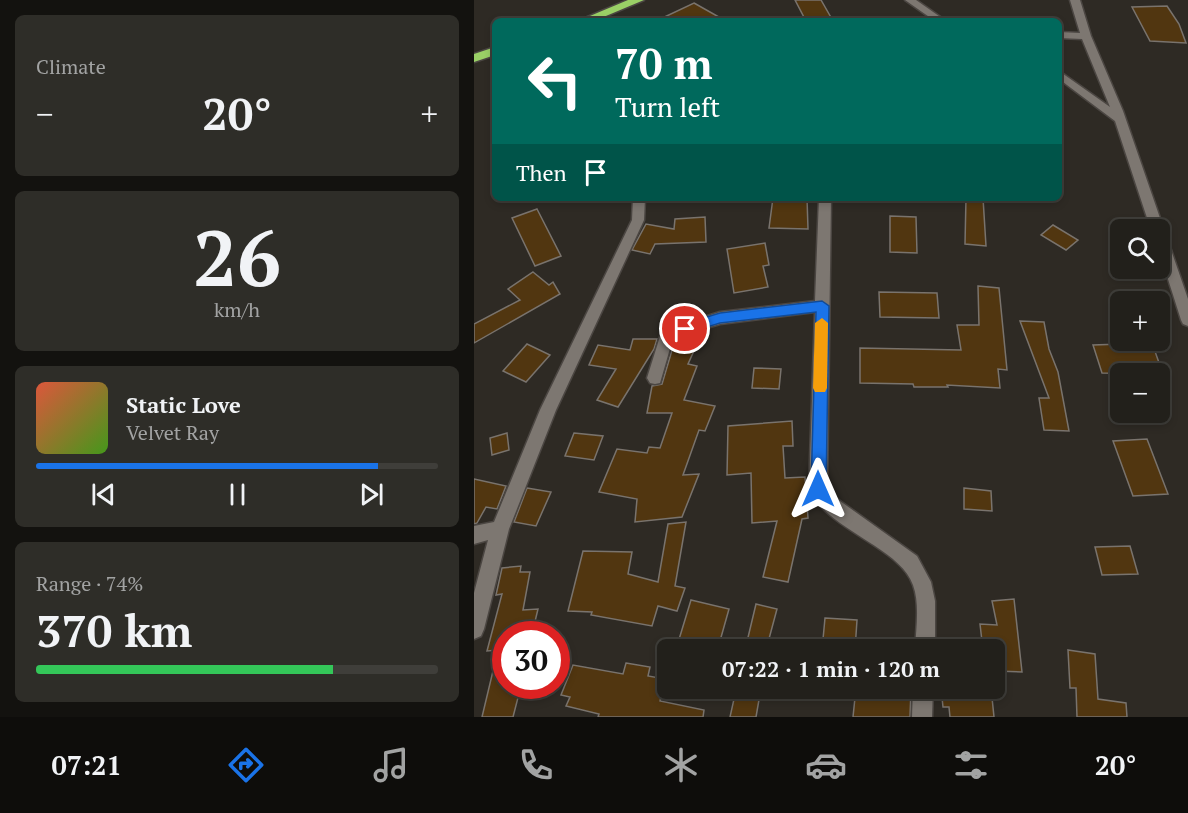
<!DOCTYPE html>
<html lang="en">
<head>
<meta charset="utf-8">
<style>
  :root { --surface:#22201b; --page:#2e2d28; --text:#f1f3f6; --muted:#a2a3a3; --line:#3f3e3a; --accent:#1a73e8 }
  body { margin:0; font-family:"PT Serif",serif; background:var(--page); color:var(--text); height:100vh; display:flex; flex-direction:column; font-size:22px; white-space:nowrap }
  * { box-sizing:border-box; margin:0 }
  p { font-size:20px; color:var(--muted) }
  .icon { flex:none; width:33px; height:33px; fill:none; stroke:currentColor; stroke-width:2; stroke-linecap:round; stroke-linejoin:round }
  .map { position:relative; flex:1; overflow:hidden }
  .drawer { display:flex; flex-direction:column; gap:15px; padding:15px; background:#13120f; width:474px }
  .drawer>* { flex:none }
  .banner { position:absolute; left:18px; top:18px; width:570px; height:183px; border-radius:9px; box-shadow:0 3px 9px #0003,0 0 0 2px var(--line); background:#00695c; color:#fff; overflow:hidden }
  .fabs { position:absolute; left:636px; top:219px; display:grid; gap:12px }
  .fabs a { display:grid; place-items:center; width:60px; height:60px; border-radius:9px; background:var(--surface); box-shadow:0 3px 9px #0003,0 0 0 2px var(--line); font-size:30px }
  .speed { position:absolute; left:18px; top:621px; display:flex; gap:12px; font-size:30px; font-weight:700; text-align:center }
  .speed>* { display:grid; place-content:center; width:78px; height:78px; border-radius:50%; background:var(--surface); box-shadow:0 3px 9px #0003,0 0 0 2px var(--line); line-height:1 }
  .speed .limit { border:9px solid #d22; background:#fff; color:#111 }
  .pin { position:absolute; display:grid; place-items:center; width:51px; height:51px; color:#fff; margin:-26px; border:3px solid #fff; border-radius:50%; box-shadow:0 2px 6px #0007 }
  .me { position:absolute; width:66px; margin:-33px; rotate:0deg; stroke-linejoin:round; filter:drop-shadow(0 0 4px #0008) }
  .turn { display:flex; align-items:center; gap:21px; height:126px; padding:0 24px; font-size:27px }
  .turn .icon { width:78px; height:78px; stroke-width:2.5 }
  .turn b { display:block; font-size:42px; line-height:51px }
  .then { display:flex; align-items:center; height:57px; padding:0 24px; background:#0003; gap:12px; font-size:22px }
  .big { font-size:45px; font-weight:700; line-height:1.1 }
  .drawer .widget { flex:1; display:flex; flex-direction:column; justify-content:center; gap:9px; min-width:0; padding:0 21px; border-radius:9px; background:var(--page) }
  .drawer .dial { align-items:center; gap:0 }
  .dial b { font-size:78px; line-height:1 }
  .song { display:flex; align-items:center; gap:18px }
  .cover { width:72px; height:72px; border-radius:9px; background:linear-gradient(135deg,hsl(10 70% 55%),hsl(100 70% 35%)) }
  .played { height:6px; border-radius:3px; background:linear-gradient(90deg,var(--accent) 85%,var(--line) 85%) }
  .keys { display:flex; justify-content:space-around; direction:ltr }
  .heat { display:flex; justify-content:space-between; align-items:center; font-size:33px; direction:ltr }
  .charge { height:9px; border-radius:4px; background:linear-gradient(90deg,#34c759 74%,var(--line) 0) }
  .trip { position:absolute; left:183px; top:639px; width:348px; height:60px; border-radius:9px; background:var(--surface); box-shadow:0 3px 9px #0003,0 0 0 2px var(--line); font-weight:700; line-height:60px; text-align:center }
  .dock { display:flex; height:96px; justify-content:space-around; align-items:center; background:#0e0d0b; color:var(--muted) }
  .dock .icon { width:42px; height:42px }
  .dock .current { color:var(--accent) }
  .dock b { font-size:27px; color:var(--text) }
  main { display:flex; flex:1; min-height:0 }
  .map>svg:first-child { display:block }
</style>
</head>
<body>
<main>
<section class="drawer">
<div class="widget"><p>Climate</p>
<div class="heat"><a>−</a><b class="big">20°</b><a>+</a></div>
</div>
<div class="widget dial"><b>26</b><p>km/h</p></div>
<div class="widget">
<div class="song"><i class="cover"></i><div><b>Static Love</b><p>Velvet Ray</p></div></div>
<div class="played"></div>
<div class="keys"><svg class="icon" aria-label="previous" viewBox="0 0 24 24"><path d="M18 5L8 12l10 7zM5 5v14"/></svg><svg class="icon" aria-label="pause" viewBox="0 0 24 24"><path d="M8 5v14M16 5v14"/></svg><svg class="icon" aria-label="next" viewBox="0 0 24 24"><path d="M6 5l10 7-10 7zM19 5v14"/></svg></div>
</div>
<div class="widget"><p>Range · 74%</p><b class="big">370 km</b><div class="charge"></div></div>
</section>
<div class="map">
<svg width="714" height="717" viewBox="0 0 714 717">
  <rect width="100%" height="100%" fill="#2e2a24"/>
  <g fill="#513610" stroke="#79736d" stroke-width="1.5">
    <polygon points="321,0 347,0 359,21 332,21"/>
    <polygon points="220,3 252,21 182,21"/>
    <polygon points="693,6 705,24 712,43 676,41 658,7"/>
    <polygon points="299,198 333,198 334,229 295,228"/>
    <polygon points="492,198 509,198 512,246 491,244"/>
    <polygon points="63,209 87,256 61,266 38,218"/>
    <polygon points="416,216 442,217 443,253 416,252"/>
    <polygon points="231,217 232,242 181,244 176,254 158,250 172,224 200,229 201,219"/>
    <polygon points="579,225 604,240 592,250 567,235"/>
    <polygon points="291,243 295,265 289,266 294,287 260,293 253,249"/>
    <polygon points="59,272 75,285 79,282 86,294 0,343 0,324 46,300 34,289"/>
    <polygon points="504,286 525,288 533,370 524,369 526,388 473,385 474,387 440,387 439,384 386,383 386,348 487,350 483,325 505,325"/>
    <polygon points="405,292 463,293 465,318 406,317"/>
    <polygon points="546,321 570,322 575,349 584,372 595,431 570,430 565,398 575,398"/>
    <polygon points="159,339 183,339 180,349 144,407 123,400 142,369 115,365 124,345 156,350"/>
    <polygon points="211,339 224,342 214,364 223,366 210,400 241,406 231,431 225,430 209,475 225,474 208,517 161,522 163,499 125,492 143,449 173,453 175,447 186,448 198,413 173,413 178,386 188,384 201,340"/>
    <polygon points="678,343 689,374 628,373 619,345"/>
    <polygon points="53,344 76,355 52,382 29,371"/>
    <polygon points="280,368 307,369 305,389 278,388"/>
    <polygon points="318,421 319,446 309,446 311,478 331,477 334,518 328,519 314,582 289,577 303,521 278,523 277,473 253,475 254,426"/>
    <polygon points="33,433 35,450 18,455 16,438"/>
    <polygon points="100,433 129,436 120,460 91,456"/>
    <polygon points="673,439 694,494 659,496 639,441"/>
    <polygon points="0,479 32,486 23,509 12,507 3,523 0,524"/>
    <polygon points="53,488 77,492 62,526 40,522"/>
    <polygon points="490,488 517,491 518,511 490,509"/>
    <polygon points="212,522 201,586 211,588 203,611 184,606 178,626 117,615 118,612 94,611 109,551 158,552 154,574 184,582 194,524"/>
    <polygon points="656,546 664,574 628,575 621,547"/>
    <polygon points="47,566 46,572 56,572 49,610 64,609 58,634 32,634 32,686 47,686 39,717 8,717 24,650 13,651 28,594 22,595 28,568"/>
    <polygon points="540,599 548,672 520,671 520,650 509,650 506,624 523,625 518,601"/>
    <polygon points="217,600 255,609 244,648 220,650 203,646"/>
    <polygon points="282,604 303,609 292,650 271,650"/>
    <polygon points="351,618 383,620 381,650 348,650"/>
    <polygon points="594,650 621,654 624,699 652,703 653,717 603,717 602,688 596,688"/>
    <polygon points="152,663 176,667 174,676 191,679 186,701 230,710 229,717 124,717 125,714 92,706 96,697 87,695 99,665 149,674"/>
    <polygon points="382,688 437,688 436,717 379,717"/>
    <polygon points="467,688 517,688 520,717 476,717 475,707 469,707"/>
    <polygon points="262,690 286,694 282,717 256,717"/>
  </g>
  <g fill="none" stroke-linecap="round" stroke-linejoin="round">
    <defs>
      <g id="street">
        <polygon points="431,0 442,0 472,21 461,21"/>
        <polygon points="596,0 606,0 617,36 649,111 714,299 714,326 709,324 707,320 686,254 686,230 677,230 641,121 585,79 585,71 636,107 608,39 585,38 585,32 606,33"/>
        <polygon points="159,198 171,198 170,220 82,410 35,529 10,629 7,636 0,639 0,593 14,540 0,544 0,526 20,522 66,410 158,220"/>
        <path d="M345,198H357L353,487L359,496L443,556L457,582L461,601V650H441C442,629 446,604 439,585C426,547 353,530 335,489L341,312L246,324L199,338L186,383L181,384L176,383L173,378L188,330L246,312L341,301Z"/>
        <polygon points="439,688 459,688 458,717 438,717"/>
      </g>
      <g id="highway">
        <polygon points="154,0 170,0 120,21 104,21"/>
        <polygon points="21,47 21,55 0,62 0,54"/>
      </g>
    </defs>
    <use href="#street" stroke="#4b4642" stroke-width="3"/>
    <use href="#highway" stroke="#4b4642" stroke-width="3"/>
    <use href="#street" fill="#7d7771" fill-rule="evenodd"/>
    <use href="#highway" fill="#9ad066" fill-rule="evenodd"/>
  </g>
  <polygon fill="#1a73e8" stroke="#114b97" stroke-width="1.5" points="348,301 355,306 352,489 350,495 344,497 339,495 337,489 342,312 246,323 211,334 204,329 206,325 246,313"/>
  <polygon fill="#f59e0b" points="348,318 354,323 353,388 351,392 341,392 339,388 341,323"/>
</svg>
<div class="fabs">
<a><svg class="icon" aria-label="search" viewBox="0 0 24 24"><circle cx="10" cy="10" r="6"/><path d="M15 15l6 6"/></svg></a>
<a>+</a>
<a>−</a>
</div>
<div class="speed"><div class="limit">30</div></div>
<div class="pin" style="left:211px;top:329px;background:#d93025"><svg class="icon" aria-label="arrive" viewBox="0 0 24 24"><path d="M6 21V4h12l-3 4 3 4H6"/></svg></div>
<svg class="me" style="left:344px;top:489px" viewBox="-20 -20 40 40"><path d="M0-17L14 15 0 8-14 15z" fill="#1a73e8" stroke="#fff" stroke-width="4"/></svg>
<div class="trip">07:22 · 1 min · 120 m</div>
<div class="banner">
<div class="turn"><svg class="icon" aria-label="left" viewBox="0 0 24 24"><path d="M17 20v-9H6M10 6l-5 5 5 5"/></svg><div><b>70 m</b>Turn left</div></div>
<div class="then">Then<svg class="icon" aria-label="arrive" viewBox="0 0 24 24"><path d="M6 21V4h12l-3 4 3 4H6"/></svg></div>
</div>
</div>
</main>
<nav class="dock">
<b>07:21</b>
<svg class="icon current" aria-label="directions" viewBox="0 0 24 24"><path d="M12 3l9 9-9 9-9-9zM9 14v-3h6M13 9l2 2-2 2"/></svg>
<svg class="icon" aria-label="music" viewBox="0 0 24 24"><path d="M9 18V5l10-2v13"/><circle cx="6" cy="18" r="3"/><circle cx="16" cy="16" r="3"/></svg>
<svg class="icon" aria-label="phone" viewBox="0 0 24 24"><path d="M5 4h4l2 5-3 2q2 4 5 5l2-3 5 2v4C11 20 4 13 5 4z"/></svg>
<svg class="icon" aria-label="climate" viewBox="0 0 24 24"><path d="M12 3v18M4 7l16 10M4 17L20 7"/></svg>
<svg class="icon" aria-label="car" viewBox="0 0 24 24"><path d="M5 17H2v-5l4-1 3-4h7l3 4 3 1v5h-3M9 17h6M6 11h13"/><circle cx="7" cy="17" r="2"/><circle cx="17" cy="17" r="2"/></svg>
<svg class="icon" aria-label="filters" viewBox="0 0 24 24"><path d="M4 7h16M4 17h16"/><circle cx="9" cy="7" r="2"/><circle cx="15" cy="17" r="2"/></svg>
<b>20°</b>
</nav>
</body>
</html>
